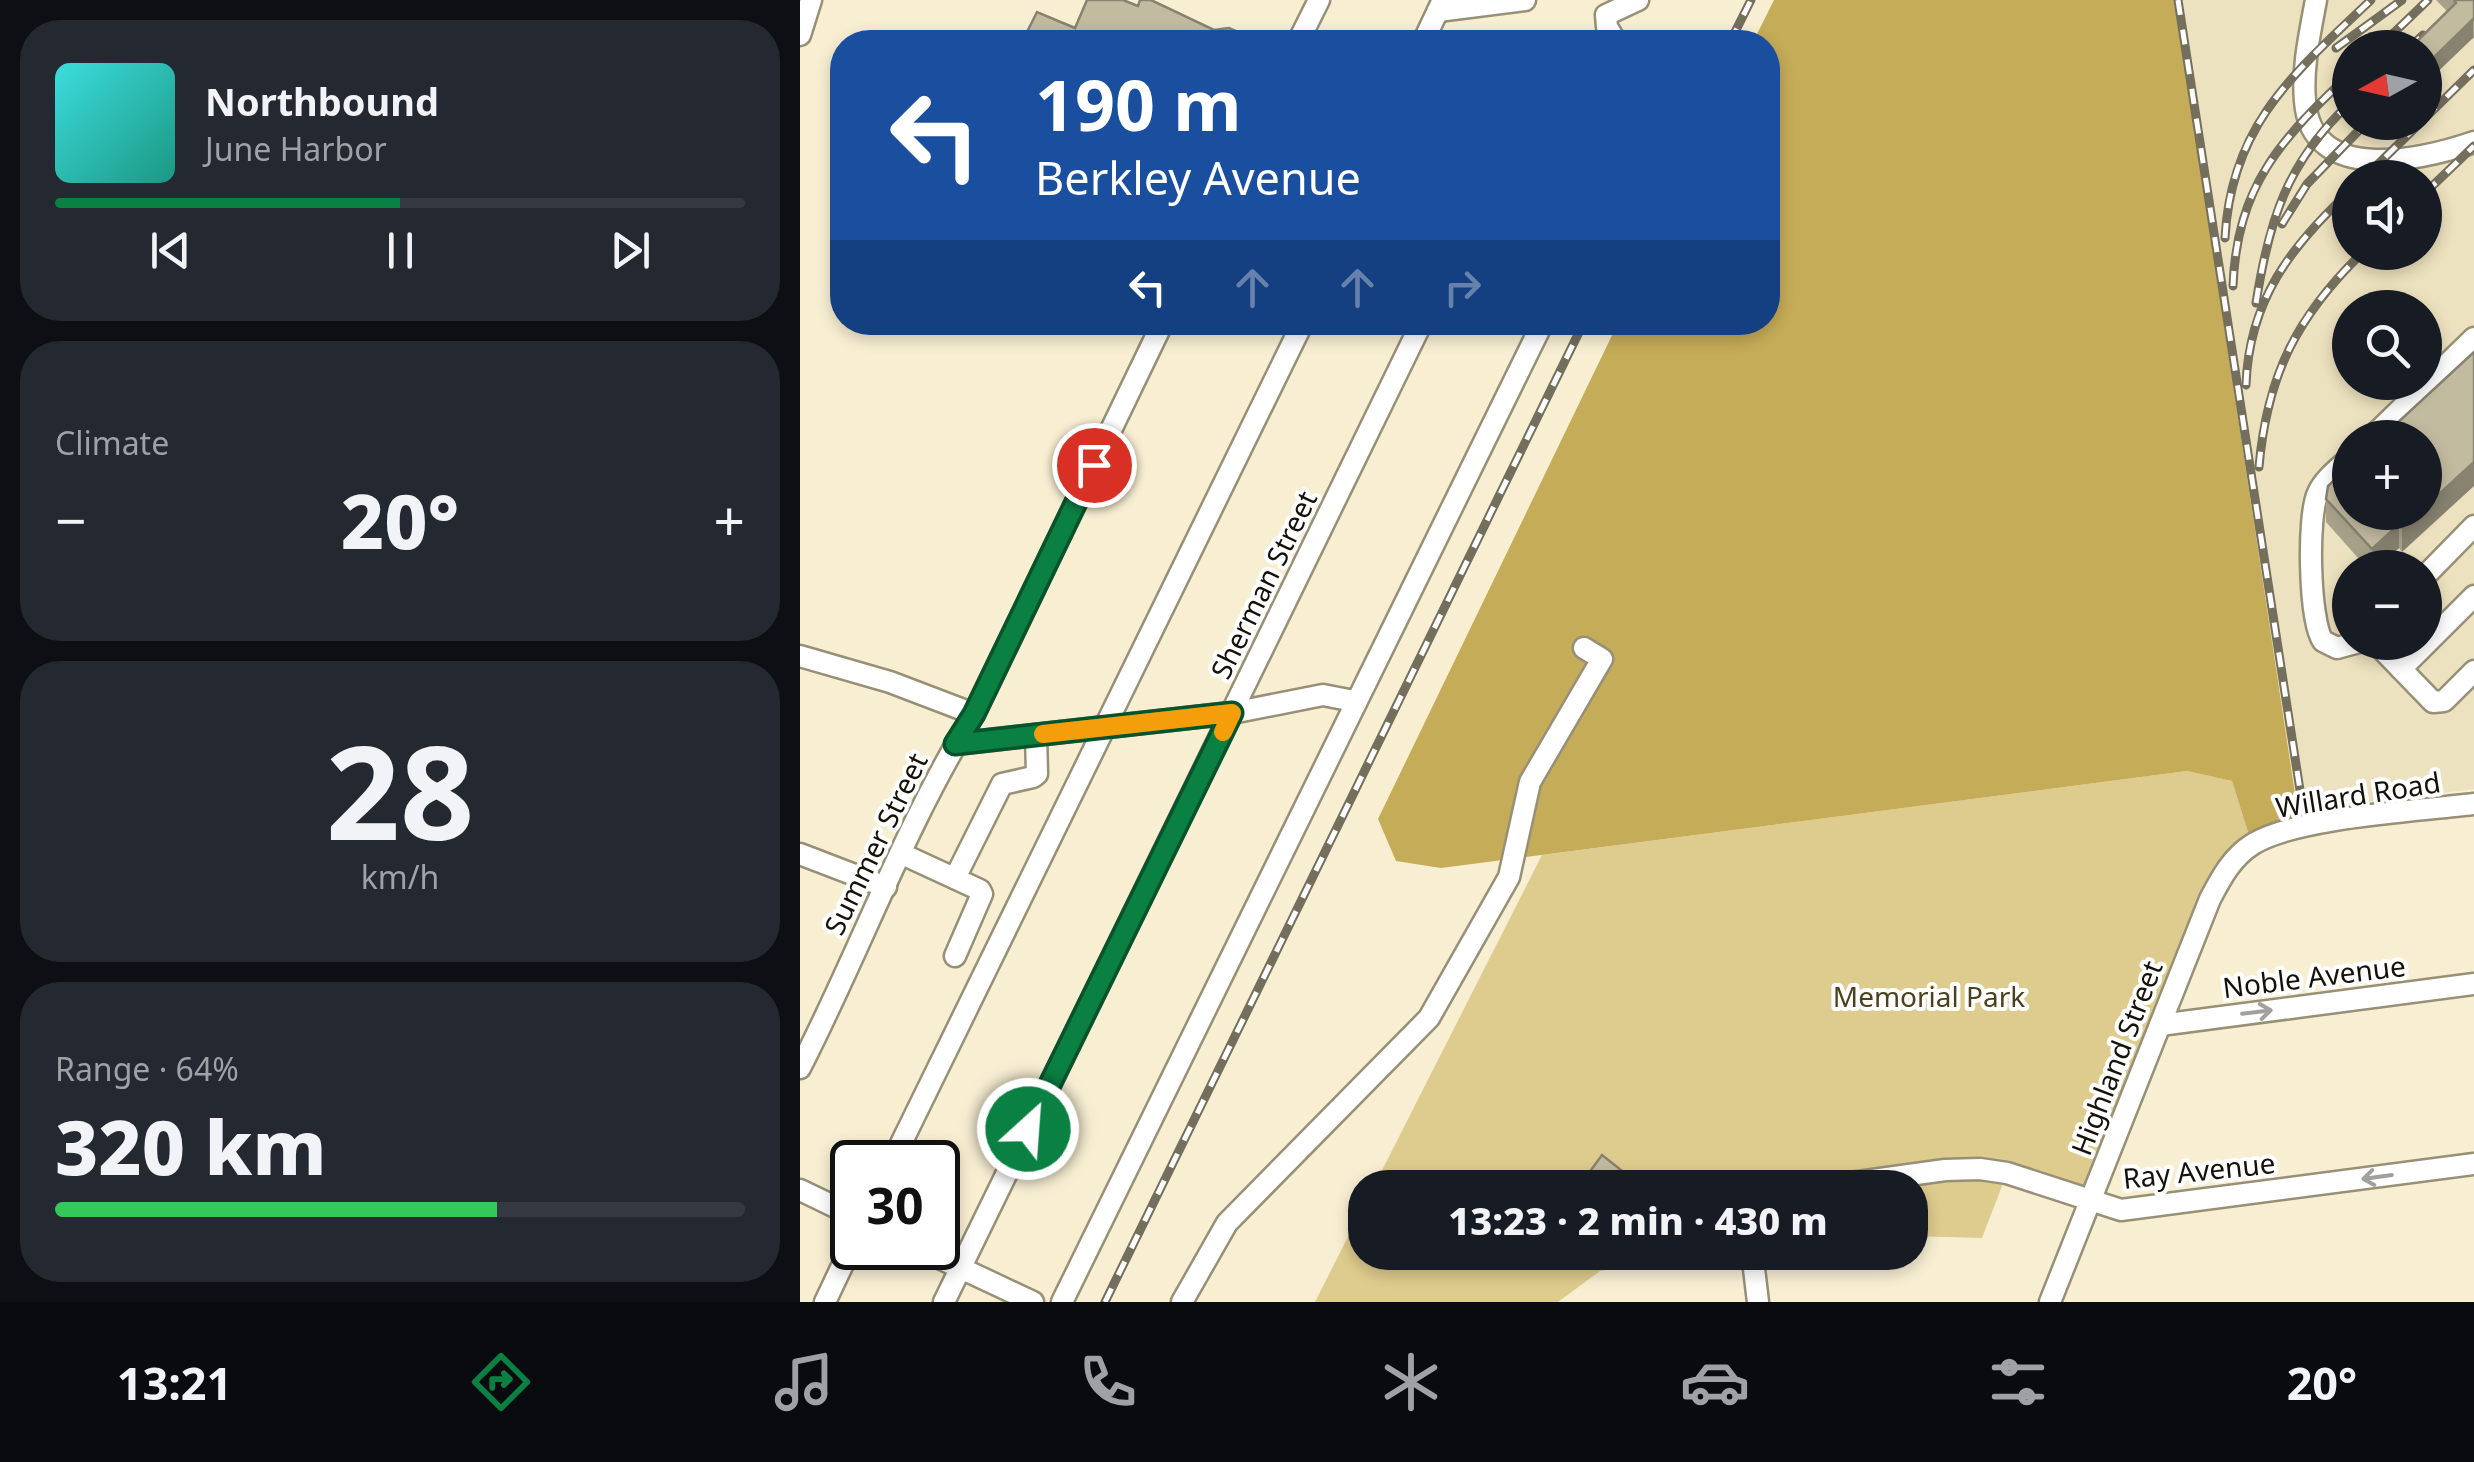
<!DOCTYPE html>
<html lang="en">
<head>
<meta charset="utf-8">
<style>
  :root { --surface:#171b24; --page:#242831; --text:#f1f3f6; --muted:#9ea1a6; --line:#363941; --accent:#0b8043 }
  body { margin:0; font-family:"Noto Sans",sans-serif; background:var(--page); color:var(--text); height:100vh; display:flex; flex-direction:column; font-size:38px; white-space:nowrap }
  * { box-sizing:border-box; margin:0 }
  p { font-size:32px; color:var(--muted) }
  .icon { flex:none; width:55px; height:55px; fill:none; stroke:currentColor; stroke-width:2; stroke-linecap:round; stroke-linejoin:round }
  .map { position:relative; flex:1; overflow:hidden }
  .drawer { display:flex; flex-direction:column; gap:20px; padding:20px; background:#0d0f14; width:800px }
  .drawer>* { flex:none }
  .banner { position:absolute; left:30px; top:30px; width:950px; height:305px; border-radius:40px; box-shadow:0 5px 15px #0003; background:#1a4fa0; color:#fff; overflow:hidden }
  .needle { width:65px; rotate:262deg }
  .tools { position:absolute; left:1532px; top:30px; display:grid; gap:20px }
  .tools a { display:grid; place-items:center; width:110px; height:110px; border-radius:50%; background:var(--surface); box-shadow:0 5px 15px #0003; font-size:50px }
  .speed { position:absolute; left:30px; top:1140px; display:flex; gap:20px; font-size:50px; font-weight:700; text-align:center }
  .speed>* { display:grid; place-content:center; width:130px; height:130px; border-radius:50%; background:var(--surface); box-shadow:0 5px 15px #0003; line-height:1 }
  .speed .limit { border:5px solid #111; border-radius:15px; background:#fff; color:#111 }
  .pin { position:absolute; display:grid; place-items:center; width:85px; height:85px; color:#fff; margin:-42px; border:5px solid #fff; border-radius:50%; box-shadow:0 2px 10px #0007 }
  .me { position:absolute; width:110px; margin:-55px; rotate:26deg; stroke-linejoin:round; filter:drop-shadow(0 0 8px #0008) }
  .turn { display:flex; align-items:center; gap:35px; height:210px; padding:0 40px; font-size:45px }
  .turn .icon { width:130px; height:130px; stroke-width:2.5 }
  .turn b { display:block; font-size:70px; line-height:85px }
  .lanes { display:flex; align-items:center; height:95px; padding:0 40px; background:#0003; justify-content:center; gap:50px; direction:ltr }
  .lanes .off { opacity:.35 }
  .big { font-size:75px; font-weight:800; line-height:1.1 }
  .drawer .card { flex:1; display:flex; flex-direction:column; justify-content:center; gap:15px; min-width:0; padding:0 35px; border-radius:40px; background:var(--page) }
  .drawer .dial { align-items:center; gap:0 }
  .dial b { font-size:130px; line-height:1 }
  .song { display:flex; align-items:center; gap:30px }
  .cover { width:120px; height:120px; border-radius:15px; background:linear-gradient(135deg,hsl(180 70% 55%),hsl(170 70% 35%)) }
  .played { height:10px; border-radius:5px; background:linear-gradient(90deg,var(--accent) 50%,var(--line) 50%) }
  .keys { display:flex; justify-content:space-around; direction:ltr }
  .heat { display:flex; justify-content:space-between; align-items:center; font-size:55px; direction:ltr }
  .charge { height:15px; border-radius:8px; background:linear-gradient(90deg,#34c759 64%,var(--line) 0) }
  .trip { position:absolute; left:548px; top:1170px; width:580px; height:100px; border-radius:40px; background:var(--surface); box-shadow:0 5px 15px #0003; font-weight:800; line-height:100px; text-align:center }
  .dock { display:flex; height:160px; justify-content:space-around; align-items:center; background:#090b0e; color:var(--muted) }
  .dock .icon { width:70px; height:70px }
  .dock .active { color:var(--accent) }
  .dock b { font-size:45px; color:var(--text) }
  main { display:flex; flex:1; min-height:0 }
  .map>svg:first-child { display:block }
</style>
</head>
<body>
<main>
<section class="drawer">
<div class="card">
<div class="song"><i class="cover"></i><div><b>Northbound</b><p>June Harbor</p></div></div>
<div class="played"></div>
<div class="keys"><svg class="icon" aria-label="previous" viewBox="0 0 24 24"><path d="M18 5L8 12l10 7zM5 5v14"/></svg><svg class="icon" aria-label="pause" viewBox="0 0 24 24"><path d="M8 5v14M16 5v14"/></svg><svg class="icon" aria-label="next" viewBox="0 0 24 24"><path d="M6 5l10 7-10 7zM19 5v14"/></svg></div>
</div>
<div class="card"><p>Climate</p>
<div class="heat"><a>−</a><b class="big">20°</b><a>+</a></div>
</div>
<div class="card dial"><b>28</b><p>km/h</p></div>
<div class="card"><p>Range · 64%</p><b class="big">320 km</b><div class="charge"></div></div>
</section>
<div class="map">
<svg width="1674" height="1302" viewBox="0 0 1674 1302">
  <rect width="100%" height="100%" fill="#f8efd3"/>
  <path fill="#ede2bf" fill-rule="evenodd" d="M1375,0H1674V789L1498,811ZM1550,48H1625V122H1550ZM1550,178H1625V252H1550ZM1550,308H1625V382H1550ZM1550,438H1625V512H1550ZM1550,568H1625V642H1550Z"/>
  <g fill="#decb8e">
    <polygon points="1387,771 1432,781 1452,845 1436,859 1291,1201 1207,1173 1182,1238 1110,1236 1110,1188 573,1188 742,855"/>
    <polygon points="565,1203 565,1252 900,1253 800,1271 758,1302 515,1302"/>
  </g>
  <polygon fill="#c5ac58" points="974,0 1375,0 1500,827 1452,845 1432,781 1387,771 641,868 596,861 578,819 818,323 968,322 968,42 953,42"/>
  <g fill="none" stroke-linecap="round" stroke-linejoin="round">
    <defs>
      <g id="minor">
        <path d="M1516,0C1510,33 1502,67 1505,101C1511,185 1621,160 1674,142"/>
        <polyline points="638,11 725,0"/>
        <polyline points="0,35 11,0"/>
        <polyline points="498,42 519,0"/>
        <polyline points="623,42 642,2"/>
        <polyline points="816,42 807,27 806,15 838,0"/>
        <polyline points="1571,438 1674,338"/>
        <path d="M1550,458C1539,468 1524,479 1518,493C1507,515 1509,621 1523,641L1537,648L1559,642"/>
        <polyline points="1625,576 1674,526"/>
        <polyline points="1575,642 1633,702 1644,701 1674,671"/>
        <polyline points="0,656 90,682 174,714"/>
        <polyline points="1601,669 1674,596"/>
        <polyline points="155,744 432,713 523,695 554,701"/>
        <polyline points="0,854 86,887"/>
        <polyline points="102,854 180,890 182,894 155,956"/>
        <polyline points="155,878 202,784 233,777 237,774 236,735"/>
        <polyline points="1360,1025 1674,984"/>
        <path d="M0,1068C60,951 105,825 174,714L363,322"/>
        <polyline points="92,1162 503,322"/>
        <polyline points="1015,1188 1145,1170 1180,1169 1207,1173 1321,1210 1674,1164"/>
        <polyline points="0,1190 52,1215"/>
        <polyline points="118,1248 233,1302"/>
        <polyline points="952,1252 958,1302"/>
        <polyline points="25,1302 52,1245"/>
        <polyline points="144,1302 622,322"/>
        <polyline points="262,1302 743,322"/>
        <polyline points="382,1302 427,1223 629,1018 709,877 730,782 802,659 784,648"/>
        <path d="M1250,1302L1410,899C1421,878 1432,857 1453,844C1497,817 1618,811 1674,804"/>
      </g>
    </defs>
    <use href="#minor" stroke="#978f76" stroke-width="25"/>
    <use href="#minor" stroke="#fff" stroke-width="20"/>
    <defs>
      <g id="rail">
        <polyline points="1378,0 1502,803"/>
        <polyline points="930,42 951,0"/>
        <polyline points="1536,48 1602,0"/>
        <polyline points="1578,48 1628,0"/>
        <polyline points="1609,48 1623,35"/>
        <polyline points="1625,118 1674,70"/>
        <polyline points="1564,178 1621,122"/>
        <polyline points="1625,193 1674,146"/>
        <polyline points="1482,224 1507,184 1567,122"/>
        <path d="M1425,238C1431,125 1494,73 1571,0"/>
        <path d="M1433,286C1437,186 1480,140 1550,74"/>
        <path d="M1456,303C1469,220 1487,162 1550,103"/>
        <path d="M1446,385C1449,300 1491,246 1550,191"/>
        <path d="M1459,467C1467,375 1497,316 1563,252"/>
        <polyline points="305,1302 784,322"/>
      </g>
    </defs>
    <use href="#rail" stroke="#746e5d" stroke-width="9"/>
    <use href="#rail" stroke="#fff" stroke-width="5" stroke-dasharray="15" stroke-linecap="butt"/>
  </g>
  <g fill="#a8a18a">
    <polygon points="1636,0 1674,0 1674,39 1647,11"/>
    <polygon points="1674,352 1602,552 1599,548 1577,568 1567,568 1526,522 1526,499"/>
  </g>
  <g fill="#888370">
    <polygon points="1673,19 1673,38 1625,84 1625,66"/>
    <polygon points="1674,462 1674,486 1602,552 1602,528 1619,512 1625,512 1625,507"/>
    <polygon points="1599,524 1599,548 1577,568 1572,568 1572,549"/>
    <polygon points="826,1174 826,1186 825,1188 816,1188"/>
  </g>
  <g fill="#c3bba0" stroke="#888370" stroke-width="2.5">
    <polygon points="287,0 323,0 338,6 340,0 351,0 414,30 429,28 452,38 450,42 222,42 237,12 275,28"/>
    <polygon points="1654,0 1674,0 1674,21 1673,19 1625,66 1625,48 1610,48 1656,3"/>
    <polygon points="1674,352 1674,462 1625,507 1625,438 1581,438"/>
    <polygon points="1550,465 1550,512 1619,512 1602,528 1599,524 1572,549 1526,499 1528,486"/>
    <polygon points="802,1155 826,1174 816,1188 791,1188 783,1181"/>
  </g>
  <defs><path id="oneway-shaft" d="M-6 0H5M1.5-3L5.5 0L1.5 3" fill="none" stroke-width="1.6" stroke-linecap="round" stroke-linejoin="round" transform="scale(2.5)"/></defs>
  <g stroke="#a1a09c">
    <use href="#oneway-shaft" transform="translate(1457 1012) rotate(-7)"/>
    <use href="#oneway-shaft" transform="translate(1577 1177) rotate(172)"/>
  </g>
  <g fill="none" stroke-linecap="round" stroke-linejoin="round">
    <defs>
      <polyline id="route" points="228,1129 432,713 155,744 174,714 294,465"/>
    </defs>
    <use href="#route" stroke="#07532c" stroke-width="25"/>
    <use href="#route" stroke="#0b8043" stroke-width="18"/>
    <polyline stroke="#f59e0b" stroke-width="18" points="243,734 432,713 423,732"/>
  </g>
  <g text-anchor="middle" stroke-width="8" stroke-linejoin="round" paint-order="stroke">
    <g font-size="28" fill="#141108" stroke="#fff">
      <text transform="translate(464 585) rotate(-64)" y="10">Sherman Street</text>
      <text transform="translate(1558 795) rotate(-9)" y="10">Willard Road</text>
      <text transform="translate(76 844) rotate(-64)" y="10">Summer Street</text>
      <text transform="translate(1514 977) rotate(-7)" y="10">Noble Avenue</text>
      <text transform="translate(1317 1058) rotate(-69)" y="10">Highland Street</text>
      <text transform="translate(1399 1171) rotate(-6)" y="10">Ray Avenue</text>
    </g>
    <g font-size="28" fill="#4c411d" stroke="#fff">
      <text x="1129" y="1007">Memorial Park</text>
    </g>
  </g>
</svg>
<div class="tools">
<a><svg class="needle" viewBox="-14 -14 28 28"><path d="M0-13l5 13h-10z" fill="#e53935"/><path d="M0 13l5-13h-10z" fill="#9ea1a6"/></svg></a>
<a><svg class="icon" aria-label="sound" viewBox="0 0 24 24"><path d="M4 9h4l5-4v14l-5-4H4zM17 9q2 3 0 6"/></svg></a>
<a><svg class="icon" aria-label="search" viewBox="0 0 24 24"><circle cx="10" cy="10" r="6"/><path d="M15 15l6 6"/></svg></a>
<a>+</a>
<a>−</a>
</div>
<div class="speed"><div class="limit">30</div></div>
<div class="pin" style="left:294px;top:465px;background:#d93025"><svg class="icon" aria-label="arrive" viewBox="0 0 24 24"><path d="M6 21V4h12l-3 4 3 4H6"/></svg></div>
<svg class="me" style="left:228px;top:1129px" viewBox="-20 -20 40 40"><circle r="17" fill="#0b8043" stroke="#fff" stroke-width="3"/><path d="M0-11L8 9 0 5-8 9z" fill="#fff"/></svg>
<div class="trip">13:23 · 2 min · 430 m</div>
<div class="banner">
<div class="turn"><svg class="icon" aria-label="left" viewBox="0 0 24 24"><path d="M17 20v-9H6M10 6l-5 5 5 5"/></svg><div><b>190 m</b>Berkley Avenue</div></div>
<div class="lanes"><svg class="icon" aria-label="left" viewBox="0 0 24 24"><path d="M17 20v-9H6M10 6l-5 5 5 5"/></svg><svg class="icon off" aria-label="ahead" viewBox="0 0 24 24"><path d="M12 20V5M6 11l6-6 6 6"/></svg><svg class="icon off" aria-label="ahead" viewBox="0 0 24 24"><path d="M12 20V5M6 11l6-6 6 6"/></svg><svg class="icon off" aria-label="right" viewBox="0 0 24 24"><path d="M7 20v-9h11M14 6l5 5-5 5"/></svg></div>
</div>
</div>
</main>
<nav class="dock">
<b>13:21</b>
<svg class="icon active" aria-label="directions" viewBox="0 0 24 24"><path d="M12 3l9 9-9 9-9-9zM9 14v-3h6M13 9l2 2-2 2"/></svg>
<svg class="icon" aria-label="music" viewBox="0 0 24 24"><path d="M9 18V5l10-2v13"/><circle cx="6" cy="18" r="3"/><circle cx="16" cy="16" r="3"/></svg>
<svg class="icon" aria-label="phone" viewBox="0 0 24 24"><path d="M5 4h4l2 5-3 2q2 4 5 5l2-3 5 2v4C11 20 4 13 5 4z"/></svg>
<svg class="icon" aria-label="climate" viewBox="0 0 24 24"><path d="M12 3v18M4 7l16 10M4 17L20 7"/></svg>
<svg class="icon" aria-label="car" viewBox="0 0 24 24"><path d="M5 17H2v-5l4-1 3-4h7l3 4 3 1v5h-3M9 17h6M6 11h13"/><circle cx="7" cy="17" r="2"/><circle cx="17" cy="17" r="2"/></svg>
<svg class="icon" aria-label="filters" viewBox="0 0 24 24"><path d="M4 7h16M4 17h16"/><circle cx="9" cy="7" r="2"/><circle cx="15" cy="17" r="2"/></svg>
<b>20°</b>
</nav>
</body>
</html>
